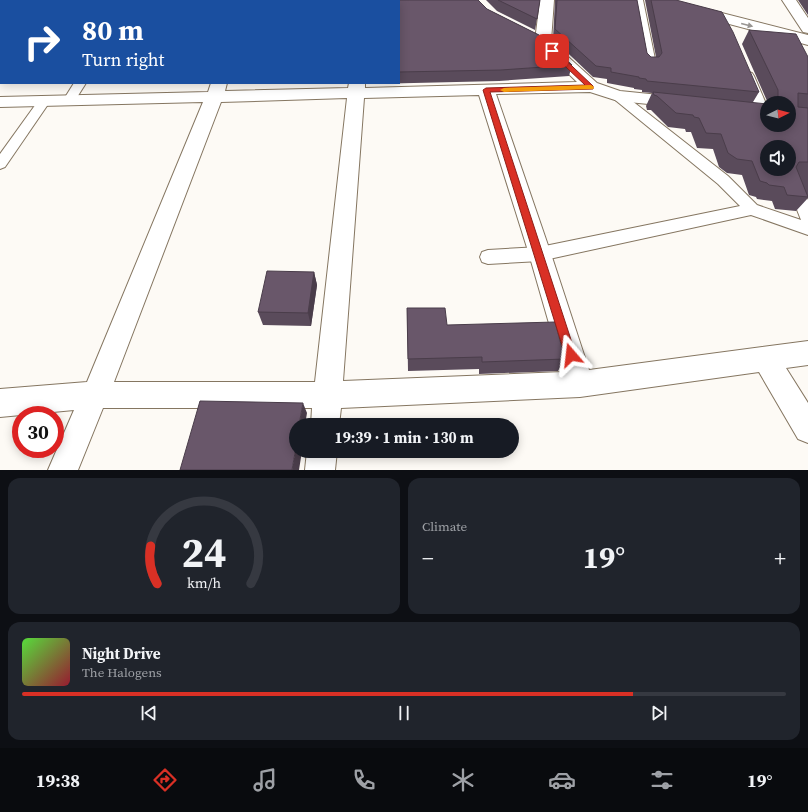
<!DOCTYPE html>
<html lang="en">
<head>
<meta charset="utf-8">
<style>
  :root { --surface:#171b24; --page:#20242c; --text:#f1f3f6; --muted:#9ea1a6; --line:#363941; --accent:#d93025 }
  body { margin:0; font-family:"Source Serif 4",serif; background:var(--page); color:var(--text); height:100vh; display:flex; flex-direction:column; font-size:15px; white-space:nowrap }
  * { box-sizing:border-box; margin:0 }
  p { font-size:13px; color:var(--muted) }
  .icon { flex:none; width:22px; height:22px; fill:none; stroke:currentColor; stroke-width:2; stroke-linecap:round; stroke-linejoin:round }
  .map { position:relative; height:470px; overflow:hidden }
  .side { display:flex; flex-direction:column; gap:8px; padding:8px; background:#0d0f14; flex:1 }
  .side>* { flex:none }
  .guide { position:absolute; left:0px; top:0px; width:400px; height:84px; box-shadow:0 2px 10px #0003; background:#1a4fa0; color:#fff; overflow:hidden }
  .needle { width:26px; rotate:84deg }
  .controls { position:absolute; left:760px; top:96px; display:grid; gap:8px }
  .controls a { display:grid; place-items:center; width:36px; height:36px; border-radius:50%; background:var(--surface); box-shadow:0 2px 10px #0003; font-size:20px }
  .speed { position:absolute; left:12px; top:406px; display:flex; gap:8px; font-size:20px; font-weight:700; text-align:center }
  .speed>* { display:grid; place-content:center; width:52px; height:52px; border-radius:50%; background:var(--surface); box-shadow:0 2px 10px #0003; line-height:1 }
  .speed .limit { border:6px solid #d22; background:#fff; color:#111 }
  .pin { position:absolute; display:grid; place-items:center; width:34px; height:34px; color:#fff; margin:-17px; border-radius:8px; box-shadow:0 2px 6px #0006 }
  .me { position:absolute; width:44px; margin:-22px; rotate:343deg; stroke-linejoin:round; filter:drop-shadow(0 0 3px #0008) }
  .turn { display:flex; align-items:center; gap:14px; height:84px; padding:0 16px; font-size:18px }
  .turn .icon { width:52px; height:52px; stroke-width:2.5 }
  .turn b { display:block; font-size:28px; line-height:34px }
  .big { font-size:30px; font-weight:700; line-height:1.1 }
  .side .card { flex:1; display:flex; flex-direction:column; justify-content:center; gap:6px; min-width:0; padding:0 14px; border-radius:12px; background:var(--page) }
  .side .dial { align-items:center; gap:0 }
  .dial svg { height:104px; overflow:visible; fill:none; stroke:var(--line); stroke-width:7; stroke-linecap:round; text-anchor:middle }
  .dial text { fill:var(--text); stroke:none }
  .song { display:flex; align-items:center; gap:12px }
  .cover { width:48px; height:48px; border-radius:6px; background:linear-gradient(135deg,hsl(110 70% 55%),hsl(350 70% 35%)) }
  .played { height:4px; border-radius:2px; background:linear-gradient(90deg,var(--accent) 80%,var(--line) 80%) }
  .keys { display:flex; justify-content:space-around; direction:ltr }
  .heat { display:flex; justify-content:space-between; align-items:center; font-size:22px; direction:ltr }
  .side .tiles { flex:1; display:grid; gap:8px; grid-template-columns:1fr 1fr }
  .card:last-child { grid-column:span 2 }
  .trip { position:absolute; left:289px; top:418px; width:230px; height:40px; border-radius:20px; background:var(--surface); box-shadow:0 2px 10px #0003; font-weight:700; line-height:40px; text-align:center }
  .menu { display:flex; height:64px; justify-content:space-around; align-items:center; background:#090b0e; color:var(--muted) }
  .menu .icon { width:28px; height:28px }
  .menu .current { color:var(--accent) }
  .menu b { font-size:18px; color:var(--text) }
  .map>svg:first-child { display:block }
</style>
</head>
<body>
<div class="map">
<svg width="808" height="470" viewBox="0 0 808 470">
  <rect width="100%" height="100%" fill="#fdfaf5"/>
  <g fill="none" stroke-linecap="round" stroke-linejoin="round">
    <defs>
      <g id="lane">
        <rect x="128" y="0" width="10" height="1"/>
        <polygon points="633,0 643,0 656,64 654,66 646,66 644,64"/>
        <polygon points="748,72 752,73 754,76 767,106 767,114 758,114 757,111 742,76 744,73"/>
        <polygon points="74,83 86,83 74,102 66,102 64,99"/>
        <polygon points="618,92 622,93 728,176 757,205 801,220 787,184 789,180 794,179 799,180 808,200 808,235 751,215 540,261 488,264 482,262 480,257 482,252 488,250 540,247 740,206 718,184 614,99 612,96 614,93"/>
        <polygon points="45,96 49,97 51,100 5,167 0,169 0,154 41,97"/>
      </g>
      <g id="street">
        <rect x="242" y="0" width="14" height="1"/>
        <rect x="353" y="0" width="14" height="1"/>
        <path d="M540,0H554L551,41L549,44L555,45L597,83L620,91L679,97L685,98L688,102L685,106L679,107L618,101L590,92L496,94L551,254L589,370L808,341V365L786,368L808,403V443L798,439L759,372L580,397L341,408L339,425H311L312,408H103L78,470H48L74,410L0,417V389L87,382L203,102L0,107V97L208,92L211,83H227L225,91L348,88L349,83H365V88L577,82L545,51L542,48L544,45L538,44L535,41ZM479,95L529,254L563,372L343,381L364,98ZM347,98L315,382H114L221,102Z"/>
        <polygon points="648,0 671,0 808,35 808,45 650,3"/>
        <polygon points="782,0 796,0 808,18 808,33 803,32"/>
        <polygon points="307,451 337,451 335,470 305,470"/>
      </g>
    </defs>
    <use href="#lane" stroke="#857661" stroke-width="2"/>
    <use href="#street" stroke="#857661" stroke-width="2"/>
    <use href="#lane" fill="#fff" fill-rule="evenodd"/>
    <use href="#street" fill="#fff" fill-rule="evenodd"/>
  </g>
  <g fill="#5a4b5b">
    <polygon points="372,0 478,0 487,9 539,35 572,65 569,76 499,81 371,84 371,83 399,83 399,1 372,1"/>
    <polygon points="486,0 540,0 537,19 535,30 497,11"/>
    <polygon points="555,0 637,0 647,53 651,57 656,57 645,0 676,0 759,92 753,102 767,125 789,103 768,103 742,44 749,30 808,57 808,198 796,211 775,209 772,201 757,199 756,197 749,195 742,175 727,173 719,167 713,149 697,148 691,132 686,132 685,129 668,127 651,110 647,110 646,106 652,93 642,92 642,90 634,89 634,88 607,83 607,79 593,77 553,39"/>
    <polygon points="798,0 808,0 808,15"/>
    <polygon points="314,272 317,285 311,326 263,325 258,312"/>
    <polygon points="407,308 447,325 565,359 558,371 479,374 479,369 408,371"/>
  </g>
  <g fill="#4a3d4a">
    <polygon points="314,272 317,285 311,326 308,313"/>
    <polygon points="303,403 307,413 305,425 299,425"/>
    <polygon points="296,447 296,451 302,451 299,470 292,470"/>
  </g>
  <g fill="#69576a" stroke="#4a3d4a" fill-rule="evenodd">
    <polygon points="373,0 478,0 487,9 539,35 572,65 501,70 399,72 399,1 373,1"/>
    <polygon points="498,0 540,0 537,19"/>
    <polygon points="557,0 637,0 647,53 651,57 659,57 662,53 651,0 676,0 722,12 733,32 759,92 647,81 646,79 639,78 639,77 611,72 611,68 596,66 555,29"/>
    <path d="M749,30L796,34L808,57V94L798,93V107L808,108V162H799L796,167L808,197L787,195L784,187L769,185L767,183L760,181L752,161L737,159L728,153L721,134L706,133L699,118L694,117L693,115L676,113L657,96L654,95L653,92L767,104V125H789V103H778V90ZM767,147H789V169H767Z"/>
    <polygon points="267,271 314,272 308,313 258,312"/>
    <polygon points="407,308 445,308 447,325 555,322 565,359 482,362 482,357 408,359"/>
    <polygon points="200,401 303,403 299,425 296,425 296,447 292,470 180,470"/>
  </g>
  <defs><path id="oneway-solid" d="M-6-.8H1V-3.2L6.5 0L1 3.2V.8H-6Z"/></defs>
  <use fill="#989592" href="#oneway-solid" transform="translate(747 25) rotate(14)"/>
  <polygon fill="#d93025" stroke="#8d1f18" points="550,49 554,49 593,86 593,89 490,92 576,355 575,359 571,360 567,359 565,355 483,90 486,88 585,85 550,52"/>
  <polygon fill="#f59e0b" points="591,85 594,87 593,89 504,92 500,90 504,88"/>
</svg>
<div class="controls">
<a><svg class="needle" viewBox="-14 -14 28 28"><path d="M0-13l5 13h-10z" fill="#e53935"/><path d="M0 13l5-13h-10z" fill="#9ea1a6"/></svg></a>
<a><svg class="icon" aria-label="sound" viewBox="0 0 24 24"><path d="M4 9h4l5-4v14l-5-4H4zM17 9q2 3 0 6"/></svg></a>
</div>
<div class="speed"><div class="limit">30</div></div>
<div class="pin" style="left:552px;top:51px;background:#d93025"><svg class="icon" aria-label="arrive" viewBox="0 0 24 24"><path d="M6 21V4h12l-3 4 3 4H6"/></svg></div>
<svg class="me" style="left:571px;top:355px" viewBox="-20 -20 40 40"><path d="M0-17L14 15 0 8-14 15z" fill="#d93025" stroke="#fff" stroke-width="4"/></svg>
<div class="trip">19:39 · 1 min · 130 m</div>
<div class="guide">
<div class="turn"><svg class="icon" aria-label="right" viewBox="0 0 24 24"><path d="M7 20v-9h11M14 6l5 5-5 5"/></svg><div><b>80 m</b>Turn right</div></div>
</div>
</div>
<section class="side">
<div class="tiles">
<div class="card dial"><svg viewBox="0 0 100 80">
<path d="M14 69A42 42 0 1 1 86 69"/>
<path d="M14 69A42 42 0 0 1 9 40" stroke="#d93025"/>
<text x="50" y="56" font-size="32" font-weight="700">24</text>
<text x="50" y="72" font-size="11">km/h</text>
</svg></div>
<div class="card"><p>Climate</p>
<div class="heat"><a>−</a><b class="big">19°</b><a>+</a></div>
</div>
<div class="card">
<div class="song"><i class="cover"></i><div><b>Night Drive</b><p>The Halogens</p></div></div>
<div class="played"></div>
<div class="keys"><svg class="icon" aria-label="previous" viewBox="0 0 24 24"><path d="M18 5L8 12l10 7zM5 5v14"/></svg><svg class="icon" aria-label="pause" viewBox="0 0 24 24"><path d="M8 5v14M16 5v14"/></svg><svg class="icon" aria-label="next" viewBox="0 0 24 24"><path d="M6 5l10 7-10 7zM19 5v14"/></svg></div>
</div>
</div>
</section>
<nav class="menu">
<b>19:38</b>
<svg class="icon current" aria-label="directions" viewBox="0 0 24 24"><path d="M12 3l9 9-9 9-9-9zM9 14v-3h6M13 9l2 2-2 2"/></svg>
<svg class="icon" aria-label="music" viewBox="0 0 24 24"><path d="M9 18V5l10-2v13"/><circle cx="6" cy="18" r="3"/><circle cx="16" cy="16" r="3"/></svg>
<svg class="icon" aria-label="phone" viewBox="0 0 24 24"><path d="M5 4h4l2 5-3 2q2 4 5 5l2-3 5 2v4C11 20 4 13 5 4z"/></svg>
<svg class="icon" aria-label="climate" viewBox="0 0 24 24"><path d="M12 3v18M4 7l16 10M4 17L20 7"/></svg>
<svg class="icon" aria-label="car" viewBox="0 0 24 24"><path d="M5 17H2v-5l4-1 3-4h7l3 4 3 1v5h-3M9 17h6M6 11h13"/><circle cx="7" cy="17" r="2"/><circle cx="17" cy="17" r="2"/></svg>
<svg class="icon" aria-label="filters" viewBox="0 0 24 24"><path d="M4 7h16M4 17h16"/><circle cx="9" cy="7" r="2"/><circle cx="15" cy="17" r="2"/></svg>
<b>19°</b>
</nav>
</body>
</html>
